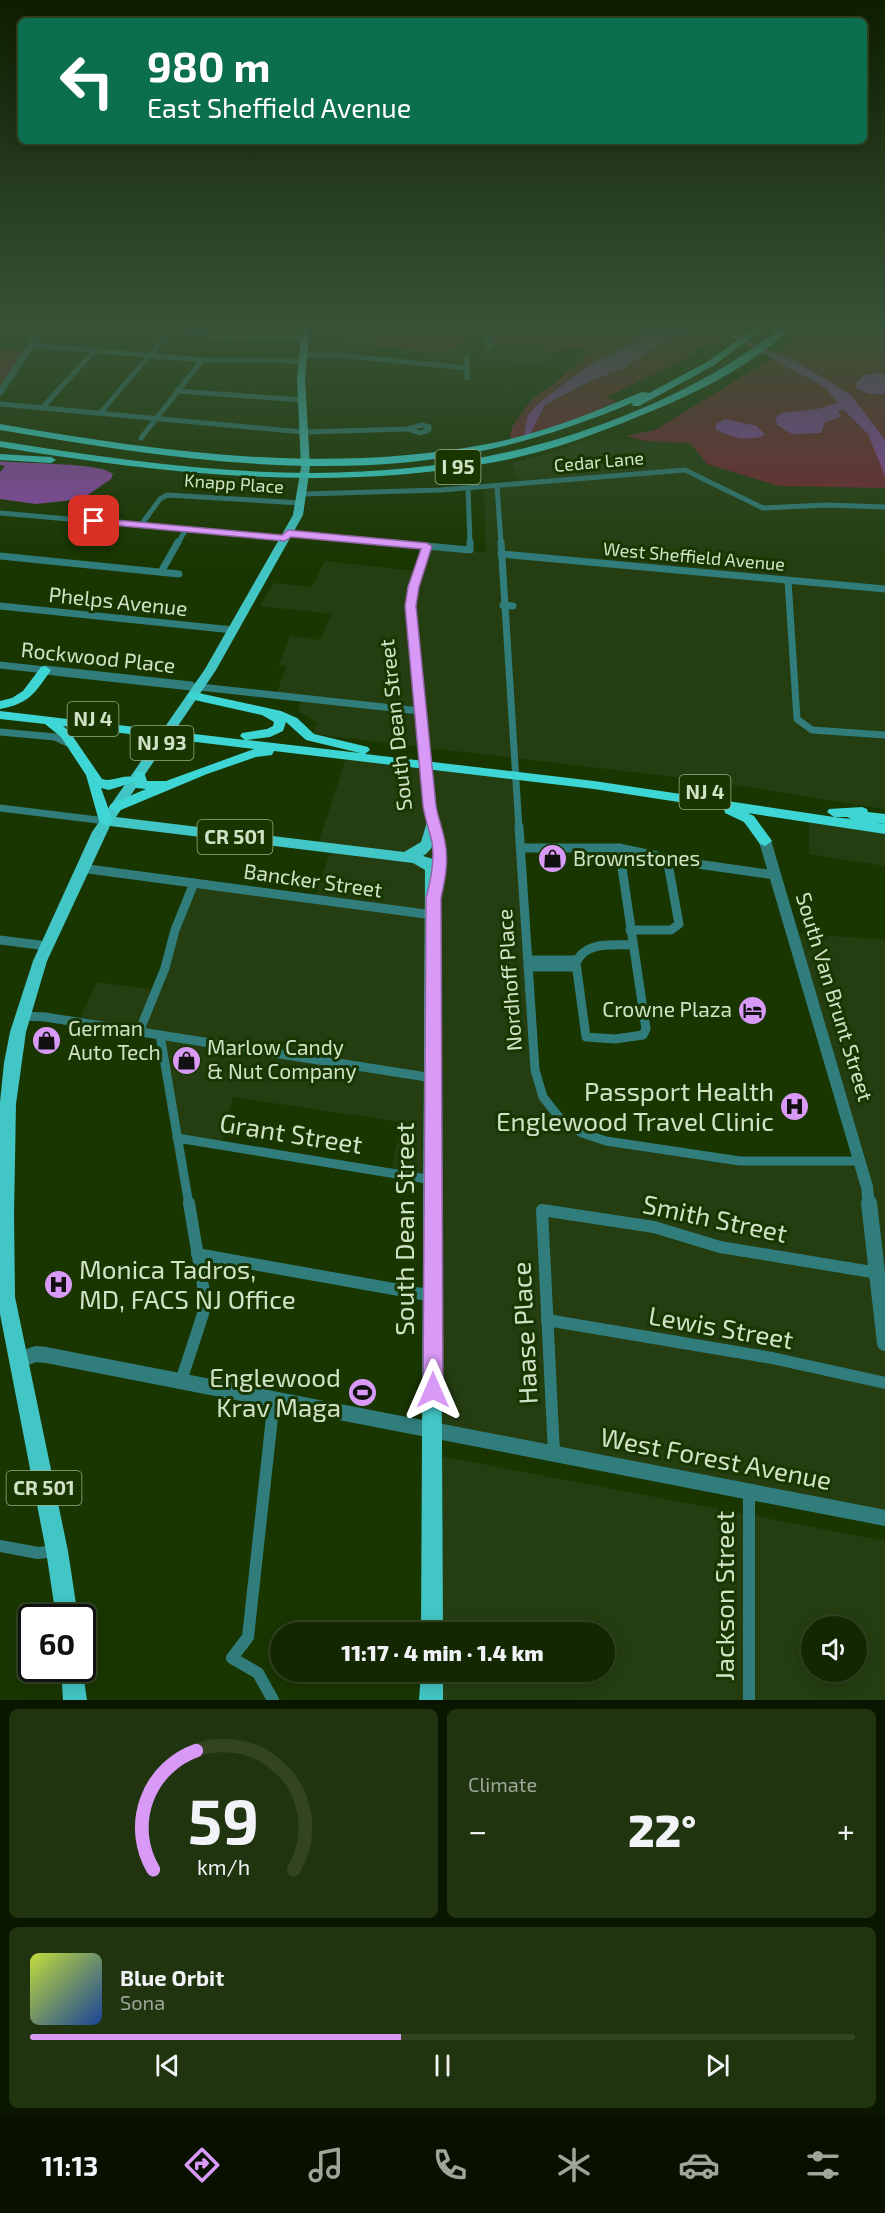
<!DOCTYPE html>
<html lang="en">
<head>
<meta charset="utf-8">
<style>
  :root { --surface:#132800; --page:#20340f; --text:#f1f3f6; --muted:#9da699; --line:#324422; --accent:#d99af7 }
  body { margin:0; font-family:"Exo 2",sans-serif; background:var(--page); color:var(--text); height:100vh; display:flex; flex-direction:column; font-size:22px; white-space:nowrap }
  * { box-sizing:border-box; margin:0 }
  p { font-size:20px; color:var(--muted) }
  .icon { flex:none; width:33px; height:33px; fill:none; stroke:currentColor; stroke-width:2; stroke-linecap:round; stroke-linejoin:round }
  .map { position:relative; height:1700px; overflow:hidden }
  .details { display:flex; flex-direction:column; gap:9px; padding:9px; background:#0a1600; flex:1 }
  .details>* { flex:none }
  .banner { position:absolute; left:18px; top:18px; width:849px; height:126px; border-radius:9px; box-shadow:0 3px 15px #0003,0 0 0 2px var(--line); background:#0b6e4f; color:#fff; overflow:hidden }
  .fabs { position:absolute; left:801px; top:1616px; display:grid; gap:12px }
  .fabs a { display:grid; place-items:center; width:66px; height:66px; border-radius:50%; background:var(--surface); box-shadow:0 3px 15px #0003,0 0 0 2px var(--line); font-size:30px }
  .speed { position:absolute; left:18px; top:1604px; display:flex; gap:12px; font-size:30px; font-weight:700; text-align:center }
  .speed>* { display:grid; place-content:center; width:78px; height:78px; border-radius:50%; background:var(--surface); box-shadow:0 3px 15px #0003,0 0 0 2px var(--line); line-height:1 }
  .speed .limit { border:3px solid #111; border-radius:9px; background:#fff; color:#111 }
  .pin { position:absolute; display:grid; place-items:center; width:51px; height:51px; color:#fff; margin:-26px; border-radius:12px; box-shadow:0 3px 9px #0006 }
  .me { position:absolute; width:66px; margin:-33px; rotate:0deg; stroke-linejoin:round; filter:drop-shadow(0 0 4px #0008) }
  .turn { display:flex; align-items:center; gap:21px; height:126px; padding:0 30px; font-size:27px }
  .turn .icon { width:78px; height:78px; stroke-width:2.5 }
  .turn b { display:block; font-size:42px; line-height:51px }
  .big { font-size:45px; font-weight:800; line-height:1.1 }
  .details .card { flex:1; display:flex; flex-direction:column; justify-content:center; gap:9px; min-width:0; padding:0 21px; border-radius:9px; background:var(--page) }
  .details .dial { align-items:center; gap:0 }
  .dial svg { height:156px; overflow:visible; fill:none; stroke:var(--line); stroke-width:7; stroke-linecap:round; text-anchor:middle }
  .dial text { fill:var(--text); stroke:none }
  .song { display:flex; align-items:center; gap:18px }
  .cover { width:72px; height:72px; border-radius:9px; background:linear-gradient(135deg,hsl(70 70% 55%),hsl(220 70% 35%)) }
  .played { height:6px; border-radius:3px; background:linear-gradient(90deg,var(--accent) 45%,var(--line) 45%) }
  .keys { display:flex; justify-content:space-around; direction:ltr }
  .heat { display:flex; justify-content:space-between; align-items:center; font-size:33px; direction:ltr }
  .details .tiles { flex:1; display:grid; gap:9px; grid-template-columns:1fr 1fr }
  .card:last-child { grid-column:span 2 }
  .trip { position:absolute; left:270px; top:1622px; width:345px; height:60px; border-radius:30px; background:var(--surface); box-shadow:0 3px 15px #0003,0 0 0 2px var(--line); font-weight:800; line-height:60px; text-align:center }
  .menu { display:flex; height:96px; justify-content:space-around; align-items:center; background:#081000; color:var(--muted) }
  .menu .icon { width:42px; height:42px }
  .menu .selected { color:var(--accent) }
  .menu b { font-size:27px; color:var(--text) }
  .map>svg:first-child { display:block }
</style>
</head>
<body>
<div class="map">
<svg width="885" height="1700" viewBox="0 0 885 1700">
  <rect width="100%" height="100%" fill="#193600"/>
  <g fill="#243e11" fill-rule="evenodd">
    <polygon points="339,326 469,326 472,356 424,354 339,344"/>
    <polygon points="481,345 543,345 547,364 511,364 511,361 483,361"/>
    <polygon points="593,439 690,443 707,464 885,488 885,809 708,781 313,734 317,723 298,711 302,699 276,695 286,666 279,665 290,635 320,640 331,614 260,606 273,583 312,587 325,561 417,571 425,547 486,552 484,485 519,481 511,463 552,453"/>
    <polygon points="347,756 515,776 535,1070 547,1103 582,1133 717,1159 859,1161 793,933 885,940 885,1518 434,1430 433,1180 391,1173 401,1122 233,1097 221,1146 177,1138 160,1035 78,1022 97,982 156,990 194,883 314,899 331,849 317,847"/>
    <polygon points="809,817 885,829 885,866 809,854"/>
    <path d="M430,1454L885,1541V1700H430V1671H604V1632H430ZM812,1626H856V1671H812Z"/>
  </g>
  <g fill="#762834">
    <polygon points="394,326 463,326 463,345 442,352 368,345 374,338 390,333"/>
    <polygon points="487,326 647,326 634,341 588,366 540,402 524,436 512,439 510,436 512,427 531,400 550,387 591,351 575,349 548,351 545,350 543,345 489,345"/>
    <polygon points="810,326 885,326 885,488 779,486 707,464 690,443 646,441 626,436 655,430 772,358"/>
    <path d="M703,329L728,337L717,344L708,342C678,366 641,379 607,397L616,402L574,420L530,434L545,405L592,380L625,368L662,341Z"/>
    <polygon points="0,349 27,352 0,392"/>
  </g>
  <g fill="#9049af">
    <polygon points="647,326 721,326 731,331 729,333 797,362 851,395 885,440 885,476 868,434 843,409 838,411 841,417 825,422 821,433 792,434 777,425 775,419 781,413 817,409 838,403 826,388 727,334 703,329 662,341 625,368 592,380 545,405 530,434 524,436 528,415 540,402 588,366 634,342"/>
    <polygon points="875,373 885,374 885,394 869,394 856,388 856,383 864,375"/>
    <path d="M725,419L757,426L765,435C748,442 730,438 716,429V424Z"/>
    <path d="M0,461C22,464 100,462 113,474L111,479L82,499L36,504L0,499V472L5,466L0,465Z"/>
  </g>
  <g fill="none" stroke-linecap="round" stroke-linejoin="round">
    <g stroke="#307d7c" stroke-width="5">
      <polyline points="105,326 211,335 305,336"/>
      <polyline points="31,345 202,360 302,361"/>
      <polyline points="303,355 338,355 467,368"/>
      <polyline points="467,358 467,378"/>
      <polyline points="177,391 302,400"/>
      <polyline points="0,404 303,432 408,429 422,425 429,427"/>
      <polyline points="42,408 95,350"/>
      <polyline points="101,412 171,330"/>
      <polyline points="408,429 420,433 429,430 429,427"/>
      <polyline points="141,438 202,360"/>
      <polyline points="497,486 501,543"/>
      <polyline points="468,488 470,543"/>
      <polyline points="303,494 441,490 685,470 763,508 826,505 885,507"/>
      <polyline points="0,513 285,538"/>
      <polyline points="141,525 160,499 167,495 301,503"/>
      <polyline points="288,533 399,543"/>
      <polyline points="178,543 186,529"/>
    </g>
    <g stroke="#307d7c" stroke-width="7">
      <polyline points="383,542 470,550 470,542"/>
      <polyline points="501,542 519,829"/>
      <polyline points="427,546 413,587 410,606 434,829"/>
      <polyline points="501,554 885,589"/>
      <polyline points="0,556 179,574"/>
      <polyline points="161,572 178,542"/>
      <polyline points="788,581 797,719 812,730 885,735"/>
      <polyline points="503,605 513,606"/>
      <polyline points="0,606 233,630"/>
      <polyline points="0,665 45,670"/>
      <polyline points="200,687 420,711"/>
      <polyline points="0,732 55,737 72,745"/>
      <polyline points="0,808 106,821"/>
    </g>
    <g stroke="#307d7c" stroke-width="9">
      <polyline points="434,827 439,863 437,883"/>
      <polyline points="519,827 535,1070 543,1097 562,1121 582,1133 606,1141 740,1161 860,1161"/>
      <polyline points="521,848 619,848 690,863 775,875"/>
      <path d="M619,848L646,1029L643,1035L615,1039L586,1037L576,963C585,941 612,945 632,945"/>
      <polyline points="81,868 433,915"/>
      <polyline points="630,930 671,930 679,924 667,858"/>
      <polyline points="0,940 47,946"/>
      <polyline points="528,960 576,960"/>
      <polyline points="528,967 576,967"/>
      <polyline points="22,1016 45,1017 433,1078"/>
      <polyline points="139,1032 165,968 175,930 194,883"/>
      <polyline points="160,1035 189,1205"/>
      <polyline points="177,1138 433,1180"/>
    </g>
    <g stroke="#307d7c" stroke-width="12">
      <polyline points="197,1254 433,1296"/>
      <polyline points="547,1320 772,1358 885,1383"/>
      <polyline points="181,1381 203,1314 205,1298 189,1203"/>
      <polyline points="554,1453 542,1210 654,1227 720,1247 878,1273"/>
      <polyline points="749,1492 749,1700"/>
      <polyline points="0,1546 38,1553 56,1551"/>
      <polyline points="273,1700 258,1673 232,1658 248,1637 274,1399"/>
    </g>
    <g stroke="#307d7c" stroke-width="7">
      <polyline points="487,326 489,345"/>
      <polyline points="0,392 44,326"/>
    </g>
    <polyline stroke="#307d7c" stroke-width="9" points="45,670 191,686"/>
    <polyline stroke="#307d7c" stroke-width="12" points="765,841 867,1187 869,1205"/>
    <g stroke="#307d7c" stroke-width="16">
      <polyline points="869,1203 885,1343"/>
      <polyline points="18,1360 36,1354 46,1355 885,1518"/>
    </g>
    <g fill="#42c6c5" fill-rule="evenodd">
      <path d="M302,326H310L305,378L310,467L303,515L216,670L116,817L404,852L421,842L427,822H437L439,825C437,838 434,849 423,856L433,859L439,869L443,1632H421L425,870L413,863L110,826L47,961L26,1032L16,1104L14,1214L15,1297L68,1551L78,1617H56L46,1551L0,1314V1102L4,1063L10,1032L33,961L92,832L205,669L293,515L301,467L297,378Z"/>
      <polygon points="82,1666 87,1700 63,1700 61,1668 82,1668"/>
      <polygon points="421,1671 443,1671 443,1700 419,1700"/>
    </g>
    <g fill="#3ed6d4" fill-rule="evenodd">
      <path d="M45,666L51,670C35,693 29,704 0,709V701L12,698L23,691L41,667Z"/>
      <path d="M194,692L281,711L297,718L314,734L368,747L370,750L365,754L594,781L834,817L827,812L829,809L862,807L867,809L868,812L885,814V824L862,821L885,824V834L748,813L754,816L772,841L765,846L760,844L744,822L725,813L724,809L594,789L274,751L272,755L256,757L207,774L116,812L109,807L111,804L146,789L136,788L134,782L109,790L101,788L113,821L106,826L99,821L86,775L61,737L45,724L0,719V711L245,740L240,736L242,733L267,729L273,726L274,722L262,715L190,699L188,696L190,693ZM286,722L306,740L360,753L247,740L270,737L283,731ZM63,726L254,749L166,781H147L144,772H136L134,778C124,773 113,783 102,779L69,731ZM834,817H847L851,819Z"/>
    </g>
    <g fill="#3be5e3" fill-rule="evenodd">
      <path d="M757,326H767L713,366L639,406H633L632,403C586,422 540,438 491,449C330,485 160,457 0,430V424C161,452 325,475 487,444C541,434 591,413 642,392L649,393L707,362Z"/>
      <path d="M783,326H793C753,366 689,397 637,417C591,436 544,453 495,462C329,493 165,474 0,447V441C215,476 414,499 621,417C679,394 734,365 783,326Z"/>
      <polygon points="0,454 51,457 56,460 51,463 0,460"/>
    </g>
  </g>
  <linearGradient id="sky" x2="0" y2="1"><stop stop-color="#0e1e00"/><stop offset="0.58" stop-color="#385237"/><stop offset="1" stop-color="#385237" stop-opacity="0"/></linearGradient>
  <rect width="885" height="564" fill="url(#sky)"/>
  <path fill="#d99af7" stroke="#8d64a1" stroke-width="1.5" d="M94,518L282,535L288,530L427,543L432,546L419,587L416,606L436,806C438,818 443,830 445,842C449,861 445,880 441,898L443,1390L440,1397L433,1400L426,1397L423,1390L426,898C431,880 435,861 432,842C429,830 425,818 423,806L405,606L408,587L421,549L291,537L285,541L90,523V519Z"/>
  <defs>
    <symbol id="shop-disc" viewBox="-11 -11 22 22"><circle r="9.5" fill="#d99af7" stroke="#193600"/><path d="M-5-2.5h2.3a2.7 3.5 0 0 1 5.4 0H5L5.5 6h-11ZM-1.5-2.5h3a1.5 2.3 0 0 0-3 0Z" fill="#111"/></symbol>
    <symbol id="hotel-disc" viewBox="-11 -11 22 22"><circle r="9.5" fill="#d99af7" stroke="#193600"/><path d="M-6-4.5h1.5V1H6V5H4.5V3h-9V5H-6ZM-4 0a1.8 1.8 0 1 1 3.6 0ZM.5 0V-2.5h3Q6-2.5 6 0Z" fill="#111"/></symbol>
    <symbol id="hospital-disc" viewBox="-11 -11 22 22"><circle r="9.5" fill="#d99af7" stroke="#193600"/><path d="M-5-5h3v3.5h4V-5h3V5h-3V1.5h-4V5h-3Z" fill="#111"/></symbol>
    <symbol id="stadium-disc" viewBox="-11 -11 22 22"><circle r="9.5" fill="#d99af7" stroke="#193600"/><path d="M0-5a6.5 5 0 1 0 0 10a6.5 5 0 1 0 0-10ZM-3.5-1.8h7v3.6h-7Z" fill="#111"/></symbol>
  </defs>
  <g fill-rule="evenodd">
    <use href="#shop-disc" x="536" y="842" width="33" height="33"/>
    <use href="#hotel-disc" x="736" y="994" width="33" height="33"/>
    <use href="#shop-disc" x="30" y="1024" width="33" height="33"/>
    <use href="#shop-disc" x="170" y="1044" width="33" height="33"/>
    <use href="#hospital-disc" x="778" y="1090" width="33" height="33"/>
    <use href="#hospital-disc" x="42" y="1268" width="33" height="33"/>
    <use href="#stadium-disc" x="346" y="1376" width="33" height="33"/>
  </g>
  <g text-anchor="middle" stroke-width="6" stroke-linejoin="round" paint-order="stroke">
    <g font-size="18" fill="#d0e3c6" stroke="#193600">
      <text transform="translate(599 462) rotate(-5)" y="6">Cedar Lane</text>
      <text transform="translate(234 484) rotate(4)" y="6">Knapp Place</text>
      <text transform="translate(694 557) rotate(5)" y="6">West Sheffield Avenue</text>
    </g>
    <g fill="#193600" stroke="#99af8b" stroke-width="1.5">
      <rect x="435.5" y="450" width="45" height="34" rx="4.5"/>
      <rect x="67.5" y="702" width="51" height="34" rx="4.5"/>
      <rect x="130.5" y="726" width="63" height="34" rx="4.5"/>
      <rect x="679.5" y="775" width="51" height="34" rx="4.5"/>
      <rect x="197.5" y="820" width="75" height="34" rx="4.5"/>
      <rect x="6.5" y="1471" width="75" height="34" rx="4.5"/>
    </g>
    <g font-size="20" font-weight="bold" fill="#d0e3c6">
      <text x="458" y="474">I 95</text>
      <text x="93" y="726">NJ 4</text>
      <text x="162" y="750">NJ 93</text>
      <text x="705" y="799">NJ 4</text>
      <text x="235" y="844">CR 501</text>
      <text x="44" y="1495">CR 501</text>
    </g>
    <g font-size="21" fill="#d0e3c6" stroke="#193600">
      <text transform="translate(118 602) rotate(6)" y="7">Phelps Avenue</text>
      <text transform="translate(98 658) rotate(6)" y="7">Rockwood Place</text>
      <text transform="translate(396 725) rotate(-96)" y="7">South Dean Street</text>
      <text transform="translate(313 881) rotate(8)" y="7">Bancker Street</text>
      <text transform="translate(510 980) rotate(-94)" y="7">Nordhoff Place</text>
      <text transform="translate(834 997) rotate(73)" y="7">South Van Brunt Street</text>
    </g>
    <g font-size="21" fill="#d0e3c6" stroke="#193600" text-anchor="start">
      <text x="573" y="866">Brownstones</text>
      <text x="732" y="1017" text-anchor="end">Crowne Plaza</text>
      <text x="68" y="1036">German<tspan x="68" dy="24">Auto Tech</tspan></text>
      <text x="207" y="1055">Marlow Candy<tspan x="207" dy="24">&amp; Nut Company</tspan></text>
    </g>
    <g font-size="26" fill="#d0e3c6" stroke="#193600" text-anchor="end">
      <text x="774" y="1101">Passport Health<tspan x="774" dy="30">Englewood Travel Clinic</tspan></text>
      <text x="79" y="1279" text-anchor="start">Monica Tadros,<tspan x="79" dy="30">MD, FACS NJ Office</tspan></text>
      <text x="341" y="1387">Englewood<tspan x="341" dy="30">Krav Maga</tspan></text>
    </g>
    <g font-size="26" fill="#d0e3c6" stroke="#193600">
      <text transform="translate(291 1134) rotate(9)" y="9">Grant Street</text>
      <text transform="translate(715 1219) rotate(12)" y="9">Smith Street</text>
      <text transform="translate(405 1229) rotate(-90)" y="9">South Dean Street</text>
      <text transform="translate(721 1328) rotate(10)" y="9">Lewis Street</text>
      <text transform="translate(525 1333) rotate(-93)" y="9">Haase Place</text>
      <text transform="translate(716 1459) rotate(11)" y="9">West Forest Avenue</text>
      <text transform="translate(725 1596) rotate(-90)" y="9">Jackson Street</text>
    </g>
  </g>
</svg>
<div class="fabs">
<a><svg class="icon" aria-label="sound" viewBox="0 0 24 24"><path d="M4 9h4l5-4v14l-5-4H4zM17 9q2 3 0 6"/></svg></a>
</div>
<div class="speed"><div class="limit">60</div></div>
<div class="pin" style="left:94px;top:521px;background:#d93025"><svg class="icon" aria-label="arrive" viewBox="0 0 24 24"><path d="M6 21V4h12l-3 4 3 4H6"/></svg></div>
<svg class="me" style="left:433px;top:1390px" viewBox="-20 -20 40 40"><path d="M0-17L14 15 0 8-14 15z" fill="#d99af7" stroke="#fff" stroke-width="4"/></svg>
<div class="trip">11:17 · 4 min · 1.4 km</div>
<div class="banner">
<div class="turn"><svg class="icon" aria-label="left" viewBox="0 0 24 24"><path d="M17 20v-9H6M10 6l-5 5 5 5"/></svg><div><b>980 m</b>East Sheffield Avenue</div></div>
</div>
</div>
<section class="details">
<div class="tiles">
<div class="card dial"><svg viewBox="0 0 100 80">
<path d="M14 69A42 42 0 1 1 86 69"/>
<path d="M14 69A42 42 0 0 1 36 8" stroke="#d99af7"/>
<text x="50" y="56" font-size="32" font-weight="700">59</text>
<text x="50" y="72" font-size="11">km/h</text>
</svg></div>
<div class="card"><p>Climate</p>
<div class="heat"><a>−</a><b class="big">22°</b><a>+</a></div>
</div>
<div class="card">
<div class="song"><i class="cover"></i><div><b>Blue Orbit</b><p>Sona</p></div></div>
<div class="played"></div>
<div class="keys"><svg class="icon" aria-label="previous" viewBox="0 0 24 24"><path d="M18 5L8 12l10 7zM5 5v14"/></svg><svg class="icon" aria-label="pause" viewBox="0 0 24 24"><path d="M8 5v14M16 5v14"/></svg><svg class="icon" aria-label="next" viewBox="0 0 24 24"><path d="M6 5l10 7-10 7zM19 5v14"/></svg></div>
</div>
</div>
</section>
<nav class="menu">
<b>11:13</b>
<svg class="icon selected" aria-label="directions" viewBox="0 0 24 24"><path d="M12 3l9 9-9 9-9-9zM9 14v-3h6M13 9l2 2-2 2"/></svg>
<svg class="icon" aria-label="music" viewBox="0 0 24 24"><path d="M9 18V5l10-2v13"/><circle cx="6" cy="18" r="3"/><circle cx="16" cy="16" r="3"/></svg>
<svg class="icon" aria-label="phone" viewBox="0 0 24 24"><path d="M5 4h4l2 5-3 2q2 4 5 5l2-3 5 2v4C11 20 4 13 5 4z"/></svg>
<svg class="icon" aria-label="climate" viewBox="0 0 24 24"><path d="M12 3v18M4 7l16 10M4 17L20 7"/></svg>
<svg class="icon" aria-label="car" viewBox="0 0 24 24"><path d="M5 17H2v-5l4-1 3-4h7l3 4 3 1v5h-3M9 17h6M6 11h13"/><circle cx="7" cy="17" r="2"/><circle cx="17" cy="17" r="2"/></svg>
<svg class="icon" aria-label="filters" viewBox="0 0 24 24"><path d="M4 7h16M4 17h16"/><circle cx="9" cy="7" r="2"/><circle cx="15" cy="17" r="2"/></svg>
</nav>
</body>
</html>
